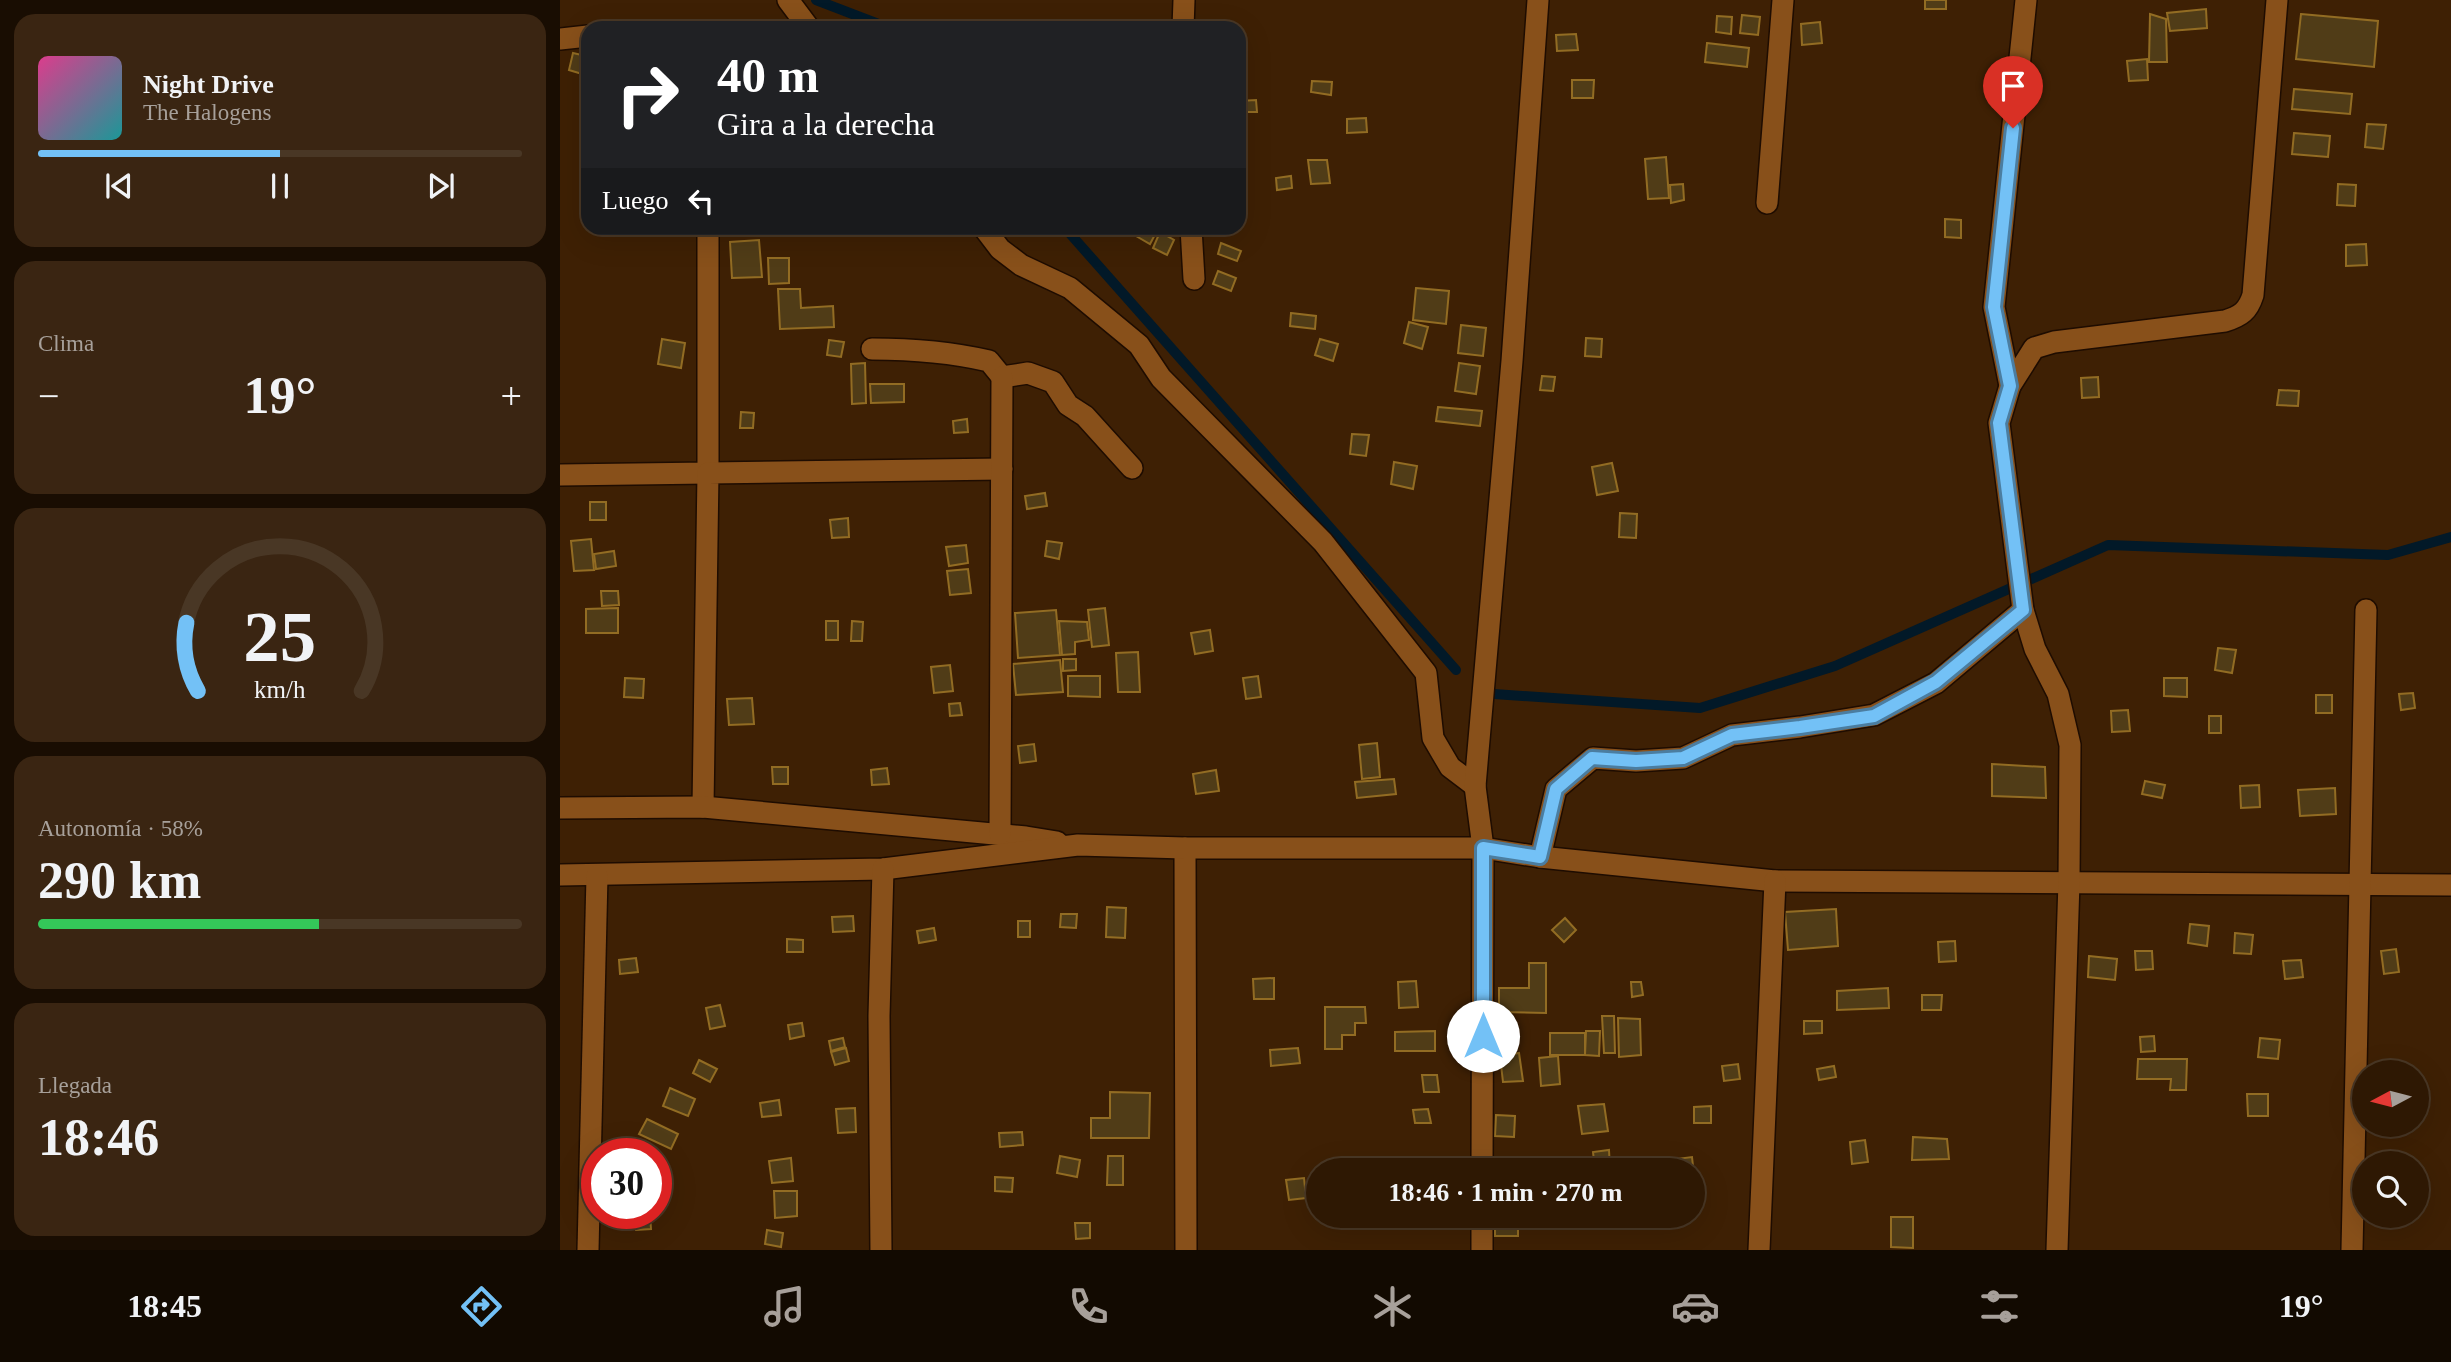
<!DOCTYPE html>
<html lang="es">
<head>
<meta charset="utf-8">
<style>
  :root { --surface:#2e1803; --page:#3a2512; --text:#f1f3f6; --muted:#a7a09a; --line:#493725; --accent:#73c1f6 }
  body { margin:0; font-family:"Times New Roman",serif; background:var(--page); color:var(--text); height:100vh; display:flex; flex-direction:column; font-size:26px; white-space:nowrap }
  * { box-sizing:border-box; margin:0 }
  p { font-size:23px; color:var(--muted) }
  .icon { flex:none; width:38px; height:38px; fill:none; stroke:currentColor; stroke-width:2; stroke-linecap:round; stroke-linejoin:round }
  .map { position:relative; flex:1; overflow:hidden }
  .sheet { display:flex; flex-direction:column; gap:14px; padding:14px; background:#190d02; width:560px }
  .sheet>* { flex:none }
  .banner { position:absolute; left:21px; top:21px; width:665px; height:214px; border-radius:21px; box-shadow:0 7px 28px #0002,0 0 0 2px var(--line); background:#202124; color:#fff; overflow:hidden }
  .needle { width:46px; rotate:263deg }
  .buttons { position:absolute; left:1792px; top:1060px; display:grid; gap:14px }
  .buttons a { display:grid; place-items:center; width:77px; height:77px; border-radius:50%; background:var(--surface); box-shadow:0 7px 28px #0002,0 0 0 2px var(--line); font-size:35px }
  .speed { position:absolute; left:21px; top:1138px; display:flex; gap:14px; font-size:35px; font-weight:700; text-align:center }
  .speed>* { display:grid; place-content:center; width:91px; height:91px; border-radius:50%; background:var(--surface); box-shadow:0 7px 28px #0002,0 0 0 2px var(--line); line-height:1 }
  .speed .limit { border:10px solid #d22; background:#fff; color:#111 }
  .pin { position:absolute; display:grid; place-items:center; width:60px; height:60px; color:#fff; margin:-72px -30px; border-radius:50% 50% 50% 0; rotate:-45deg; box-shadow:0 0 7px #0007 }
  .pin .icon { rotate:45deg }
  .me { position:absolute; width:77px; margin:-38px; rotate:0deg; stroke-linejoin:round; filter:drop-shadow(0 0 5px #0008) }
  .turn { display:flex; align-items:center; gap:24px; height:147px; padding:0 21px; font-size:32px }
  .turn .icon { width:91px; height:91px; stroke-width:2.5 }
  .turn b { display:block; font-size:49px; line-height:60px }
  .then { display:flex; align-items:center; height:66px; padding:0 21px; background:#0003; gap:14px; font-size:26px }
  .big { font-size:52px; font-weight:700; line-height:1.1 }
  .sheet .widget { flex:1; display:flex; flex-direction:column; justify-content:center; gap:10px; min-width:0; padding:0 24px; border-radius:21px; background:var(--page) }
  .sheet .dial { align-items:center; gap:0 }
  .dial svg { height:182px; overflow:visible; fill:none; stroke:var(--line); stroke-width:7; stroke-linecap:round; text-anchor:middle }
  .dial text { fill:var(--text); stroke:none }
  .song { display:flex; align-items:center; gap:21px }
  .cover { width:84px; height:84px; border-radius:10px; background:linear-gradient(135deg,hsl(330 70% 55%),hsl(180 70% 35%)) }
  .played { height:7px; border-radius:4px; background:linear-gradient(90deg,var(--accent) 50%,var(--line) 50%) }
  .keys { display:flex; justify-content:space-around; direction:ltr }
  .heat { display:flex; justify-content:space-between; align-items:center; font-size:38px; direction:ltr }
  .charge { height:10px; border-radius:5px; background:linear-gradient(90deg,#34c759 58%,var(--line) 0) }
  .trip { position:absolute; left:746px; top:1158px; width:399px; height:70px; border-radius:35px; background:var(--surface); box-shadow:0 7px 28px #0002,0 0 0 2px var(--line); font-weight:700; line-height:70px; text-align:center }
  .tab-bar { display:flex; height:112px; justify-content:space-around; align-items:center; background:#120a01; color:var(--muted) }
  .tab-bar .icon { width:49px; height:49px }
  .tab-bar .current { color:var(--accent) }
  .tab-bar b { font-size:32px; color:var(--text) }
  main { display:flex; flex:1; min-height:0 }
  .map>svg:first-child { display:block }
</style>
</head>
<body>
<main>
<section class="sheet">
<div class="widget">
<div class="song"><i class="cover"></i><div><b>Night Drive</b><p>The Halogens</p></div></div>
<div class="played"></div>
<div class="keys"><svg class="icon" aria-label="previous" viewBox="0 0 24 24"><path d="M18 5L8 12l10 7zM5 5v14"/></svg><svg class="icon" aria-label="pause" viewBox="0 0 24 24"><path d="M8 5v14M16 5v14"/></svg><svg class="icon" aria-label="next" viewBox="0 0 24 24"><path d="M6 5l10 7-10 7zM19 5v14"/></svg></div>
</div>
<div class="widget"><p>Clima</p>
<div class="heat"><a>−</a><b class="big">19°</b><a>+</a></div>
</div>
<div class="widget dial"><svg viewBox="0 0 100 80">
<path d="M14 69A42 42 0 1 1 86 69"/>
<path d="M14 69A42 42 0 0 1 9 39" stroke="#73c1f6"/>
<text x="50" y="56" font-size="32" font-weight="700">25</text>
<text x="50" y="72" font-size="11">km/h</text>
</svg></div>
<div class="widget"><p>Autonomía · 58%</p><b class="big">290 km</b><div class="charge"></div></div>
<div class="widget"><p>Llegada</p><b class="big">18:46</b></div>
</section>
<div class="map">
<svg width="1891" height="1250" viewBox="0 0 1891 1250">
  <rect width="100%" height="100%" fill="#3e2004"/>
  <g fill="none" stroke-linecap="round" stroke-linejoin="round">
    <g stroke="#021928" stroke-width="10">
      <polyline points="256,0 329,28"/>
      <polyline points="505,228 896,670"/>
      <polyline points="934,694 1140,708 1275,666 1548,545 1828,555 1891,537"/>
    </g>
  </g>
  <g fill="#503c17" stroke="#926c23" stroke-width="2">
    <rect x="1365" y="0" width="21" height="9"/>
    <polygon points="1646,9 1647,28 1610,31 1607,13"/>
    <polygon points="1590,14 1606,19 1607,62 1589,62"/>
    <polygon points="1741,14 1818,21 1814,67 1736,59"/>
    <polygon points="1182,15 1200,17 1198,35 1180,33"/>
    <polygon points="1157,16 1172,17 1171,34 1156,32"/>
    <polygon points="1260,22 1262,43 1242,45 1241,24"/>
    <polygon points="1016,34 1018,50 997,51 996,35"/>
    <polygon points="1147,43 1189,48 1187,67 1145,62"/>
    <polygon points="13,53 26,56 22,74 9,70"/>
    <polygon points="1587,59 1588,80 1569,81 1567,61"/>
    <polygon points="1012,80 1034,80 1033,98 1012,98"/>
    <polygon points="752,81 772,82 771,95 751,92"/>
    <polygon points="1734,89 1792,94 1790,114 1732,109"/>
    <polygon points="696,100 697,112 679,112 679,101"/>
    <polygon points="806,118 807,132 787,133 787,119"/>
    <polygon points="1807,124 1826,125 1823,149 1805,147"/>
    <polygon points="1734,133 1770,136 1768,157 1732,154"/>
    <polygon points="1106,157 1109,198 1088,199 1085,159"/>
    <polygon points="748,160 767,160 770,183 751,184"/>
    <polygon points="731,176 732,188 717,190 716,178"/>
    <polygon points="1123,184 1124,200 1111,203 1110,185"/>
    <polygon points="1778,184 1796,185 1795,206 1777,205"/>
    <polygon points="1385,219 1401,220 1401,238 1385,237"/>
    <polygon points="581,228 598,229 590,244 576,236"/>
    <polygon points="600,232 614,240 607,255 593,248"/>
    <polygon points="199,240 202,277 172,278 170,242"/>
    <polygon points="661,243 681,251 677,261 658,254"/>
    <polygon points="1806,244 1807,265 1786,266 1786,245"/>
    <polygon points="208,258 229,258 229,283 209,284"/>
    <polygon points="658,271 676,278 671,291 653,284"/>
    <polygon points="856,288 889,291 886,324 853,320"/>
    <polygon points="218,289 240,289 241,308 273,306 274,327 220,329"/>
    <polygon points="731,313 756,316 755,329 730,326"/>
    <polygon points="849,322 868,327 862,349 844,343"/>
    <polygon points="901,325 926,328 923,356 898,353"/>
    <polygon points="1026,338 1042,339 1041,357 1025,356"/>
    <polygon points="102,339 125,343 121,368 98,364"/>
    <polygon points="760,339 778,344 773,361 755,355"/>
    <polygon points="269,340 284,342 281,357 267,355"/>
    <polygon points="305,363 306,403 292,404 291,364"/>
    <polygon points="899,363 920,366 916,394 895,391"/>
    <polygon points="982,376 995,377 993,391 980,390"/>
    <polygon points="1538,377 1539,397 1522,398 1521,378"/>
    <polygon points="310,384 344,384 344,402 311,403"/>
    <polygon points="1719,390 1739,391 1738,406 1717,405"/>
    <polygon points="878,407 922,411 920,426 876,421"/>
    <polygon points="181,412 194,413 193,428 180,428"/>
    <polygon points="407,419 408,432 394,433 393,421"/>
    <polygon points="792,434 809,435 806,456 790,454"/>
    <polygon points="834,462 857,466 853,489 831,484"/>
    <polygon points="1052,463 1058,491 1037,495 1032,467"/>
    <polygon points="485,493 487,506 467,509 465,496"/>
    <rect x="30" y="502" width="16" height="18"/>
    <polygon points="1060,513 1077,514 1076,538 1059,537"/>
    <polygon points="288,518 289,537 272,538 270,520"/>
    <polygon points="31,539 34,570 14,571 11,541"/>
    <polygon points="487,541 502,543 499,559 485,556"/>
    <polygon points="406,545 408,563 389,566 386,547"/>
    <polygon points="54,551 56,566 36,569 34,554"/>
    <polygon points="408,569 411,593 390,595 387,571"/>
    <polygon points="41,591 58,591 59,605 42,606"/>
    <polygon points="58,608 58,633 26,633 26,609"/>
    <polygon points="545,608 549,645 532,647 528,610"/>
    <polygon points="496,610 500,655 458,658 455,613"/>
    <rect x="266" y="621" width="12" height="19"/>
    <polygon points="292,621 303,622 302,641 291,641"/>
    <polygon points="499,621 527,622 529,640 515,642 515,654 502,655"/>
    <polygon points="650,630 653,651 635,654 631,633"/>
    <polygon points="1658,648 1676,650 1672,673 1655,670"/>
    <polygon points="578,652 580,692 558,692 556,653"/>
    <polygon points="503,659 516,659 516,670 503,671"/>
    <polygon points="500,660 503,692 456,695 453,664"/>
    <polygon points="390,665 393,691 374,693 371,667"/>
    <polygon points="508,676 540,676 540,697 508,696"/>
    <polygon points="698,676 701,697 686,699 683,678"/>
    <polygon points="65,678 84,679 83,698 64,697"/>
    <polygon points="1604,678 1627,678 1627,697 1604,696"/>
    <polygon points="1853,693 1855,708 1841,710 1839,694"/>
    <rect x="1756" y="695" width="16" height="18"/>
    <polygon points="192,698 194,724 169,725 167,699"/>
    <polygon points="400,703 402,715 390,716 389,704"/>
    <polygon points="1568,710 1570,731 1552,732 1551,711"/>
    <rect x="1649" y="716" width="12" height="17"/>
    <polygon points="817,743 820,777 802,779 799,745"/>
    <polygon points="474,744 476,761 460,763 458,746"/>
    <polygon points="1432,764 1485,767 1486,798 1432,796"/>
    <polygon points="212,767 228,767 228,784 213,784"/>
    <polygon points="327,768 329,784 312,785 311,770"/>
    <polygon points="656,770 659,791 636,794 633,774"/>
    <polygon points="834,779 836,794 797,798 795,782"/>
    <polygon points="1585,781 1605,785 1602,798 1582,794"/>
    <polygon points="1699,785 1700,807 1681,808 1680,786"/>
    <polygon points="1775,788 1776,814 1740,816 1738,790"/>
    <polygon points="547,907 566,908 565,938 546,937"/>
    <polygon points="1276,909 1278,946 1228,950 1225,912"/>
    <polygon points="501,914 517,914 516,928 500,927"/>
    <polygon points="293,916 294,931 273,932 272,917"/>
    <polygon points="1005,918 1016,930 1004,942 992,930"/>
    <rect x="458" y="921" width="12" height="16"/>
    <polygon points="1630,924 1649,926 1647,946 1628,943"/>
    <polygon points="374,928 376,940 359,943 357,931"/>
    <polygon points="1675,933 1693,935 1691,954 1674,953"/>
    <polygon points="227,939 243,940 243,952 227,952"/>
    <polygon points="1395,941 1396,961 1379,962 1378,942"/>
    <polygon points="1836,949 1839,972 1824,974 1821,951"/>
    <polygon points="1575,951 1592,951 1593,969 1576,970"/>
    <polygon points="1529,956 1557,959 1555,980 1528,977"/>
    <polygon points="76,958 78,972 60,974 59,960"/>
    <polygon points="1741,960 1743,977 1725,979 1723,961"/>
    <polygon points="969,963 986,963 986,1013 939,1012 939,988 969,988"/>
    <polygon points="714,978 714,999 694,999 693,979"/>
    <polygon points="856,981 858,1007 839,1008 838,982"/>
    <polygon points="1071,982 1081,982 1083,995 1072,997"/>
    <polygon points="1328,988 1329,1008 1277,1010 1277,991"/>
    <polygon points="1362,995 1382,995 1381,1010 1362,1010"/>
    <polygon points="160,1005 165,1026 150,1029 146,1008"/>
    <polygon points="765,1007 805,1007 806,1023 795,1023 795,1035 782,1035 782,1049 765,1049"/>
    <polygon points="1042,1016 1054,1016 1055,1053 1044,1053"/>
    <polygon points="1058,1018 1080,1019 1081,1055 1059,1057"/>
    <polygon points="1244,1021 1262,1021 1262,1033 1244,1034"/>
    <polygon points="242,1023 244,1036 230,1039 228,1025"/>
    <polygon points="875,1031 875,1051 835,1051 835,1032"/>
    <polygon points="1026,1031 1040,1031 1039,1056 1025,1055"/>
    <rect x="990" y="1033" width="35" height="22"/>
    <polygon points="1594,1036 1595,1051 1581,1052 1580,1037"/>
    <polygon points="283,1038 285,1047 271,1051 269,1041"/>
    <polygon points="1700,1038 1720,1040 1718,1059 1698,1057"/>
    <polygon points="286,1048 289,1061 275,1065 271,1052"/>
    <polygon points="738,1048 740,1063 711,1066 710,1050"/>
    <polygon points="959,1053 963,1081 943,1082 940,1056"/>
    <polygon points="998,1056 1000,1084 981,1086 979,1058"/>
    <polygon points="1578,1059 1627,1059 1626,1090 1610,1090 1611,1079 1577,1079"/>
    <polygon points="139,1060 157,1069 150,1082 133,1073"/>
    <polygon points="1178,1064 1180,1079 1164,1081 1162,1066"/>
    <polygon points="1274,1066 1276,1077 1259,1080 1257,1069"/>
    <polygon points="862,1075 877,1075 879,1092 864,1092"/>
    <polygon points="110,1088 135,1099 128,1116 103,1106"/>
    <polygon points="550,1092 590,1093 589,1138 531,1138 531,1118 550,1118"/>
    <polygon points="1687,1094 1708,1094 1708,1116 1688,1116"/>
    <polygon points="219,1100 221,1115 202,1117 200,1103"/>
    <polygon points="1044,1104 1048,1131 1022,1134 1018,1106"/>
    <polygon points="1151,1106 1151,1123 1134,1123 1134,1107"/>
    <polygon points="295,1108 296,1132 278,1133 276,1109"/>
    <polygon points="868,1109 871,1123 855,1123 853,1110"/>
    <polygon points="936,1115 955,1116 954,1137 935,1136"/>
    <polygon points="87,1119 118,1134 111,1149 79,1134"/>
    <polygon points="1820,1125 1837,1125 1838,1134 1820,1135"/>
    <polygon points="462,1132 463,1145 440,1147 439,1133"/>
    <polygon points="1353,1137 1387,1139 1389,1159 1352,1160"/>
    <polygon points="1305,1140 1308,1162 1292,1164 1290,1142"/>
    <polygon points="1049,1150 1050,1168 1035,1169 1033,1152"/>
    <polygon points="500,1156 520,1160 517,1177 497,1173"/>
    <polygon points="548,1156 563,1156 563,1185 547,1185"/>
    <polygon points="1132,1157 1134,1175 1132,1171 1117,1171 1116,1159"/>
    <polygon points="231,1158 233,1181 212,1183 209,1161"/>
    <polygon points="435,1177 453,1178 452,1192 435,1191"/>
    <polygon points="744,1178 746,1198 729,1200 726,1180"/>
    <polygon points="214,1191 237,1191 237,1216 215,1218"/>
    <polygon points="90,1215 91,1229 76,1230 76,1216"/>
    <polygon points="1331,1217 1353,1217 1353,1248 1331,1247"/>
    <rect x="935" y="1221" width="23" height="15"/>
    <polygon points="515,1223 530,1223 530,1238 516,1239"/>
    <polygon points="207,1230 223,1233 221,1247 205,1244"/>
  </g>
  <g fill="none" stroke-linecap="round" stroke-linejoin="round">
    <defs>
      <g id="minor">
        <polyline points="228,0 249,28"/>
        <polyline points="623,28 624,0"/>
        <polyline points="0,39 28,36"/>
        <polyline points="1207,203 1223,0"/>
        <polyline points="424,228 440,249 461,265 510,288 579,345 601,378 763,542 866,673 873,738 890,767 915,786"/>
        <polyline points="631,228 634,279"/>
        <path d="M312,349C352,349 390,352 429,361L442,377L468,373L493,382L508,405L525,416L572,468"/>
        <polyline points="1450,386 1434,307 1466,0"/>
        <polyline points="0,475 148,473 148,228"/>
        <polyline points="143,807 148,473 442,469"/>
        <polyline points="0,808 143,807 466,837 497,842"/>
        <polyline points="440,834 442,377"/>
        <polyline points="625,848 626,1250"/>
        <polyline points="980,857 996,789 1033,758 1076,761 1123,758 1172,735 1240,727 1314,715 1376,683 1463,610"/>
        <polyline points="0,875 323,869 518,845 625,848 923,848 980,857 1215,881 1891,885"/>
        <polyline points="922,1171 923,848 915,786 952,361 978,0"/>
        <polyline points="28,1250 37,876"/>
        <polyline points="321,1250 319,1016 323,869"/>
        <polyline points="922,1250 922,1216"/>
        <polyline points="1199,1250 1215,881"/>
        <path d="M1497,1250L1509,882L1510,745L1498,694L1475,649L1463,610L1439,423L1450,386L1474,348L1494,342L1665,321C1681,316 1688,311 1693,295L1717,0"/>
        <polyline points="1792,1250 1806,610"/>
      </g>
    </defs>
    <use href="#minor" stroke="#1e0c01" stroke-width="24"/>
    <use href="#minor" stroke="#88501a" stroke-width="21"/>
  </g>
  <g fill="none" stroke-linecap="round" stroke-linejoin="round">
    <defs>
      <polyline id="route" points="923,1036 923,848 980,857 996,789 1032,758 1076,761 1123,758 1172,735 1240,727 1314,716 1376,682 1463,610 1439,423 1450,386 1434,307 1453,128"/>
    </defs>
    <use href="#route" stroke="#4b7da0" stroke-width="18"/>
    <use href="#route" stroke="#73c1f6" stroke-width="12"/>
  </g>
</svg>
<div class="buttons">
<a><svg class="needle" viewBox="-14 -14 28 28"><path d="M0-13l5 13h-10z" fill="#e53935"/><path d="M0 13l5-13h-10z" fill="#a7a09a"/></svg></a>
<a><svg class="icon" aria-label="search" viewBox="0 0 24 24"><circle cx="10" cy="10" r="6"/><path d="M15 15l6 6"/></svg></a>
</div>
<div class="speed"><div class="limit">30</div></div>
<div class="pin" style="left:1453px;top:128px;background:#d93025"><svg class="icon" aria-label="arrive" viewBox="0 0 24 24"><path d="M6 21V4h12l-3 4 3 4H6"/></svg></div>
<svg class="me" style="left:923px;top:1036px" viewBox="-20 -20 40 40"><circle r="19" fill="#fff"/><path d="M0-13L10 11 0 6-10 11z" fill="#73c1f6"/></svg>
<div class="trip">18:46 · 1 min · 270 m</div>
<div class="banner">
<div class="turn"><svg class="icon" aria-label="right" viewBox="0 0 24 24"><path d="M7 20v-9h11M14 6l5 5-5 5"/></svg><div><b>40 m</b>Gira a la derecha</div></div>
<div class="then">Luego<svg class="icon" aria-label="left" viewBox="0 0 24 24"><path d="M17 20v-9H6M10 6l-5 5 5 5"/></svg></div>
</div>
</div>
</main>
<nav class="tab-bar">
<b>18:45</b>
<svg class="icon current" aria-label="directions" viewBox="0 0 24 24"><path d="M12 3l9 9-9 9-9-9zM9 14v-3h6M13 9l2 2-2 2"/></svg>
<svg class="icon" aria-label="music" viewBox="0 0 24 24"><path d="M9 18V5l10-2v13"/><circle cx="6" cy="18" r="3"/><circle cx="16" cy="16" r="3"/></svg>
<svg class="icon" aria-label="phone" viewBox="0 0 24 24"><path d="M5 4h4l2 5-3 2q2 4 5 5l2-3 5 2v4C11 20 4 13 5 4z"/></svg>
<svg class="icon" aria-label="climate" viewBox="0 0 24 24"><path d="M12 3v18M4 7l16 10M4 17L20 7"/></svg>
<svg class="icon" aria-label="car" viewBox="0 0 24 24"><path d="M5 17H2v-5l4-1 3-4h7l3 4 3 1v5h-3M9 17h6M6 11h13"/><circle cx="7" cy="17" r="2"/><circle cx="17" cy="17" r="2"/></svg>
<svg class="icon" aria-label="filters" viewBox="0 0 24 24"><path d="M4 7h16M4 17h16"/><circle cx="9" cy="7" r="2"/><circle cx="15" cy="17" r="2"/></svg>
<b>19°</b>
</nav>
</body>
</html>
